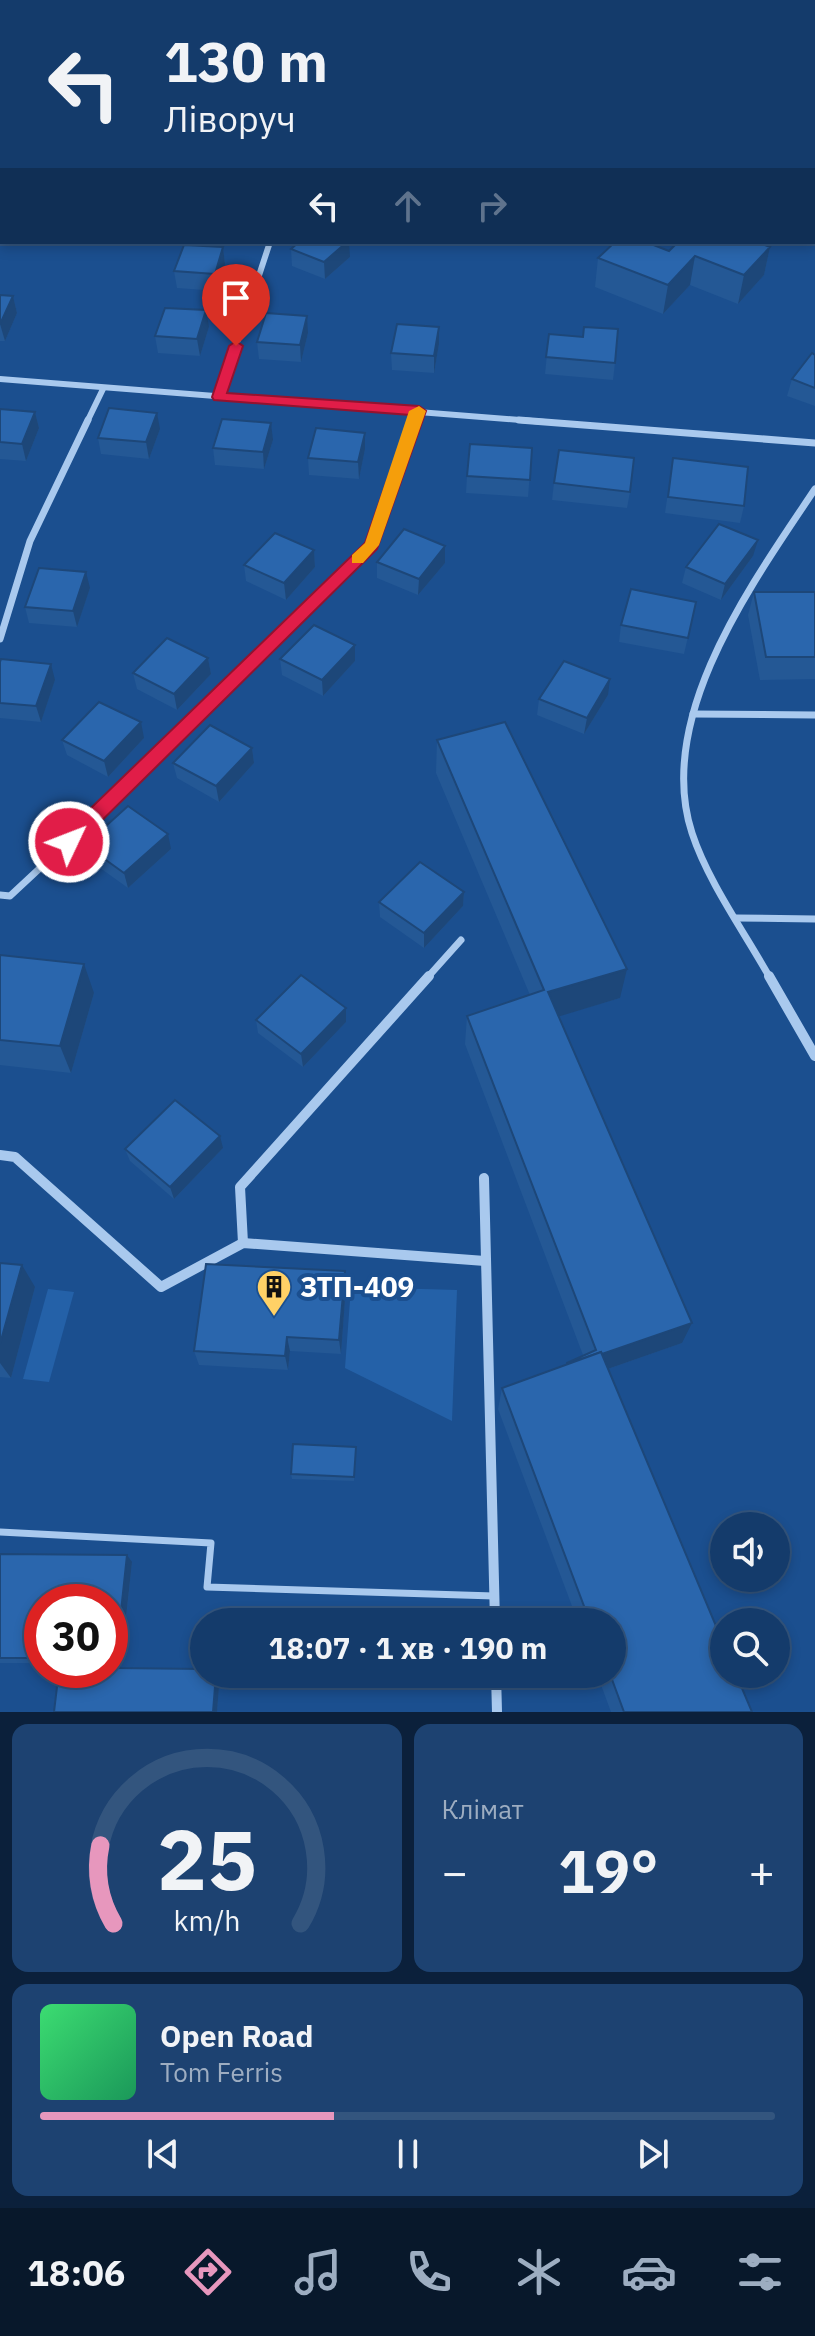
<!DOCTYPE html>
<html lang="uk">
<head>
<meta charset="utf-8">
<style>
  :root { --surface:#143b6b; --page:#1d4271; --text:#f1f3f6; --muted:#9dadc1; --line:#33557e; --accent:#e797bd }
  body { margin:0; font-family:"IBM Plex Sans",sans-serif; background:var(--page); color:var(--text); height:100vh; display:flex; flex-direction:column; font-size:30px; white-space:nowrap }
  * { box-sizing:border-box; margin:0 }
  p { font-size:26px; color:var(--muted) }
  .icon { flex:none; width:44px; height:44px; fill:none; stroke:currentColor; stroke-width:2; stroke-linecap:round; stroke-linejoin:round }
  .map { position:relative; height:1712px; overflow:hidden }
  .sheet { display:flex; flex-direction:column; gap:12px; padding:12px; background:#0b203b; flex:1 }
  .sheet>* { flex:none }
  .banner { position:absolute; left:0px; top:0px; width:816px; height:244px; box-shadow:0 4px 12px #0003,0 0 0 2px var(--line); background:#143b6b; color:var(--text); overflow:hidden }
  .controls { position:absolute; left:710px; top:1512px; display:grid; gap:16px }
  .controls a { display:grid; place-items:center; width:80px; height:80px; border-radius:50%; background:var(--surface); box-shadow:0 4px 12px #0003,0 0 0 2px var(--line); font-size:40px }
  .speed { position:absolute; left:24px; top:1584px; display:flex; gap:16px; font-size:40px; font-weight:700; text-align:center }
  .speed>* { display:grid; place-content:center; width:104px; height:104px; border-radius:50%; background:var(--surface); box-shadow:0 4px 12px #0003,0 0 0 2px var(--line); line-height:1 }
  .speed .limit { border:12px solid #d22; background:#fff; color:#111 }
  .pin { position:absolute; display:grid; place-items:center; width:68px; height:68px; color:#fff; margin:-82px -34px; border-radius:50% 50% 50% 0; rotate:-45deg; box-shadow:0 0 8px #0007 }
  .pin .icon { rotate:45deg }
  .me { position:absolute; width:88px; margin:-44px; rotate:47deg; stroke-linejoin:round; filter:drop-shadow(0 0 6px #0008) }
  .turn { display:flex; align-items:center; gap:28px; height:168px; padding:0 32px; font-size:36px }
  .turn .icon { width:104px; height:104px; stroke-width:2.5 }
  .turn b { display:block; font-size:56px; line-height:68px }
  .lanes { display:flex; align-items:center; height:76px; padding:0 32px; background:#0003; justify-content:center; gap:40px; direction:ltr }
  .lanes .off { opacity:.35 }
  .big { font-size:60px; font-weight:800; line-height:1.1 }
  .sheet .tile { flex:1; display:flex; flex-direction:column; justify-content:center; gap:12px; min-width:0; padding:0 28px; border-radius:16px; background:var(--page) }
  .sheet .dial { align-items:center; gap:0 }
  .dial svg { height:208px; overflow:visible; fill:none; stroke:var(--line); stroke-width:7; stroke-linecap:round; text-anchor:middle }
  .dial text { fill:var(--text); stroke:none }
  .song { display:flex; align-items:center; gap:24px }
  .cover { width:96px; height:96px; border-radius:12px; background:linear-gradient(135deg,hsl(140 70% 55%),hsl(150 70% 35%)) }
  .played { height:8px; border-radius:4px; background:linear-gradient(90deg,var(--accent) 40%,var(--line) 40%) }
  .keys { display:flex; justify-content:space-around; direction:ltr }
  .heat { display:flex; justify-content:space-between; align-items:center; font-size:44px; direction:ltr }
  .sheet .tiles { flex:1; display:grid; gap:12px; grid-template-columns:1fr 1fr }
  .tile:last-child { grid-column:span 2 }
  .trip { position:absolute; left:190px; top:1608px; width:436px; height:80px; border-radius:40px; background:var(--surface); box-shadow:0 4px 12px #0003,0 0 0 2px var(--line); font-weight:800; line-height:80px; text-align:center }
  .menu { display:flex; height:128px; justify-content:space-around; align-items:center; background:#08182b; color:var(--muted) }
  .menu .icon { width:56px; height:56px }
  .menu .active { color:var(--accent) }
  .menu b { font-size:36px; color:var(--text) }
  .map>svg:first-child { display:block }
</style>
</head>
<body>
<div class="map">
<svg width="815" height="1712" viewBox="0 0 815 1712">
  <rect width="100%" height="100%" fill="#1b4f8f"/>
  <g fill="#2461a8">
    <polygon points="351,1287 457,1290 452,1421 345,1368"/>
    <polygon points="48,1289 74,1292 49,1382 23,1379"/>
  </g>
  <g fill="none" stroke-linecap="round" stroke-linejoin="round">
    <polyline stroke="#a9c9ee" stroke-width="4" points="548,0 552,2"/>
    <polyline stroke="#a9c9ee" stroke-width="7" points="0,1532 211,1543 207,1587 494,1596"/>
    <g stroke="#a9c9ee" stroke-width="6">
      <polyline points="569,2 572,0"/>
      <polyline points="0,379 545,422"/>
      <polyline points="219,397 270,242"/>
      <polyline points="87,422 103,389"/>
      <polyline points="415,422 419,411"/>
    </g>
    <g stroke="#a9c9ee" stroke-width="7">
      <polyline points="519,420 815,443"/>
      <polyline points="0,639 30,541 88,420"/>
      <polyline points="693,714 815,715"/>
      <polyline points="0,895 10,896 127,787 372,545 416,420"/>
      <polyline points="736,918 815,919"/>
      <polyline points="427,978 461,940"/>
      <path d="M770,978C745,933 708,882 692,833C654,717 753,582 815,489"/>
    </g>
    <g stroke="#a9c9ee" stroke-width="10">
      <polyline points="769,976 815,1056"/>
      <polyline points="0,1155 15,1157 161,1287 243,1243 485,1261"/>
      <polyline points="484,1178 495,1622"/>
      <polyline points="243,1243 240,1187 429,976"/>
      <polyline points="496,1674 497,1712"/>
    </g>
    <g fill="#d6e6fa" fill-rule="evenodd">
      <polygon points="6,0 16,0 5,2"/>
      <polygon points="2,12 2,21 0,22 0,13"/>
    </g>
  </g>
  <g fill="#245895">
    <polygon points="603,0 648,0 646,2 603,2"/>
    <polygon points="742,0 775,0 774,2 742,2"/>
    <polygon points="2,92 2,119 0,119 0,96"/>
    <rect x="0" y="126" width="2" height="40"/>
    <polygon points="223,247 225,264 217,291 177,288 174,271"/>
    <polygon points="770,247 764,275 738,304 690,285 663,314 595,287 598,258"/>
    <polygon points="291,249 350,257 325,279 292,266"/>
    <polygon points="0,295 13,296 17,313 5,341 0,341"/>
    <polygon points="209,327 200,356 158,353 155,336"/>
    <polygon points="308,333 301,362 259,359 257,342"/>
    <polygon points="549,334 615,363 613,380 545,374"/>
    <polygon points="439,344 434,373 392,370 391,353"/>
    <polygon points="815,355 815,406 787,396 792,379"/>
    <polygon points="0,409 35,412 39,428 26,461 0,459"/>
    <polygon points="160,429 149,459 101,454 98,438"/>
    <polygon points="365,433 365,449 359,479 309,475 308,458"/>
    <polygon points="273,440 264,469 215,465 213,448"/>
    <polygon points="532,448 528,497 466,493 467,476"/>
    <polygon points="673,458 744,506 740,523 665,513"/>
    <polygon points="554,483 630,492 627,508 552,500"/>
    <polygon points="314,550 315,567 286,600 246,581 244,565"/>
    <polygon points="753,556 721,600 682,583 686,567"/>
    <polygon points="377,562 445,563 418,595 377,578"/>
    <polygon points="90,588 77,627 29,623 25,607"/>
    <polygon points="754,592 815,592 815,679 760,680 748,615"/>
    <polygon points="696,602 684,654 619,642 621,625"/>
    <polygon points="208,658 211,674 177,710 137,689 133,673"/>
    <polygon points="280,659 355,661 323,696 282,675"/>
    <polygon points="0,662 55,680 41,722 0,718"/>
    <polygon points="608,695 584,734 537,715 539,699"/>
    <polygon points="144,738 108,777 67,755 62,740"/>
    <polygon points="437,740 620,998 559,1016 682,1343 608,1369 752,1712 611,1712 597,1674 612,1674 612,1622 578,1622 498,1409 502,1388 566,1365 567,1363 583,1355 465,1044 467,1016 530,995 436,773"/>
    <polygon points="252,748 254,763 219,802 177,778 173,763"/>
    <polygon points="85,845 171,849 128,888 89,860"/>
    <polygon points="464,892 463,906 424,948 380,917 379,902"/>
    <polygon points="0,955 94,993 71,1073 0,1065"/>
    <polygon points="346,1008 346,1022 303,1067 258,1033 256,1020"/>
    <polygon points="223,1148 174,1199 130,1161 125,1149"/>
    <polygon points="0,1263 35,1287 11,1378 0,1377"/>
    <polygon points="346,1286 341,1354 290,1351 288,1370 199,1365 194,1351"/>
    <polygon points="356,1447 354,1481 292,1479 291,1474"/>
    <polygon points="0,1554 132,1562 121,1668 220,1674 217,1712 54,1712 110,1670 42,1602 42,1663 0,1663"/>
  </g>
  <g fill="#1d4779">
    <polygon points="263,0 277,0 276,2 263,2"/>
    <polygon points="633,0 648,0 646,2 633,2"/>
    <polygon points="815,197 815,218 814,219 814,198"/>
    <polygon points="347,242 349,242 350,257 325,279 324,262"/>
    <polygon points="223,247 225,264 217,291 215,274"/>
    <polygon points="770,247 764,275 738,304 744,275"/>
    <polygon points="695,256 690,285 663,314 668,285"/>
    <polygon points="13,296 17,313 5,341 0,324"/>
    <polygon points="206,310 209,327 200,356 197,339"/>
    <polygon points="307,316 308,333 301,362 300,345"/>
    <polygon points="439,327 439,344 434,373 434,356"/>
    <polygon points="35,412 39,428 26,461 22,444"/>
    <polygon points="157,413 160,429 149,459 146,442"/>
    <polygon points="271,423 273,440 264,469 263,452"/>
    <polygon points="365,433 365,449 359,479 358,462"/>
    <polygon points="758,540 753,556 721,600 725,584"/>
    <polygon points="445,546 445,563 418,595 419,579"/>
    <polygon points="314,550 315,567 286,600 284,583"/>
    <polygon points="86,572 90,588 77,627 73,611"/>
    <polygon points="355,645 355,661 323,696 322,680"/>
    <polygon points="208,658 211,674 177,710 174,694"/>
    <polygon points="51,664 55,680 41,722 36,706"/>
    <polygon points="610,679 608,695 584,734 587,718"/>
    <polygon points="141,722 144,738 108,777 104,761"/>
    <polygon points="252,748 254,763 219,802 216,786"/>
    <polygon points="168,834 171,849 128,888 124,873"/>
    <polygon points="464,892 463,906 424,948 424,933"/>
    <polygon points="84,964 94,993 71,1073 60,1046"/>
    <polygon points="627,969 620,998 544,1021 548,992"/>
    <polygon points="346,1008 346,1022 303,1067 301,1054"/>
    <polygon points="220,1136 223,1148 174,1199 170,1187"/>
    <polygon points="22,1265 35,1287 11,1378 0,1363 0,1344"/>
    <polygon points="345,1271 346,1286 341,1354 339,1340"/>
    <polygon points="692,1323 682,1343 562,1385 568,1366"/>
    <polygon points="287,1337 290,1351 288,1370 285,1356"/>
    <polygon points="127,1555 132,1562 120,1673 115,1668"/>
    <polygon points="216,1674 220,1674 217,1712 213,1712"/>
  </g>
  <g fill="#2a66ad" stroke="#1d4779" stroke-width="2">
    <polygon points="52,0 69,0 85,1 85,2 51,2"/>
    <polygon points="217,0 263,0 263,2 216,2"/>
    <polygon points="412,0 454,0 453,2 411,2"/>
    <rect x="0" y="126" width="2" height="23"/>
    <polygon points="299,242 347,242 324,262 291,249"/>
    <polygon points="615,242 646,242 669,251 678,242 757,242 770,247 744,275 695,256 668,285 598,258"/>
    <polygon points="184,245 223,247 215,274 174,271"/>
    <polygon points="0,295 13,296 0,324"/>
    <polygon points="165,308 206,310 197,339 155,336"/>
    <polygon points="266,313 307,316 300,345 257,342"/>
    <polygon points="397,324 439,327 434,356 391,353"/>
    <polygon points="584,327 618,329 615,363 546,357 549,334 583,337"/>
    <polygon points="812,353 815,355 815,388 792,379"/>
    <polygon points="109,408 157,413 146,442 98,438"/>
    <polygon points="0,409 35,412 22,444 0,442"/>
    <polygon points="222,419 271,423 263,452 213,448"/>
    <polygon points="316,428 365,433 358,462 308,458"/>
    <polygon points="470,444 532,448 530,480 467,476"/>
    <polygon points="559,450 634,458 630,492 554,483"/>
    <polygon points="673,458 748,467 744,506 668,497"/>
    <polygon points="719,524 758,540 725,584 686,567"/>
    <polygon points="404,529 445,546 419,579 377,562"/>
    <polygon points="275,533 314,550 284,583 244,565"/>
    <polygon points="39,568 86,572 73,611 25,607"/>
    <polygon points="631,589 696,602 688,638 621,625"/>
    <polygon points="754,592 815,592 815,657 766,657"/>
    <polygon points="314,625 355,645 322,680 280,659"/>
    <polygon points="167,638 208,658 174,694 133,673"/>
    <polygon points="1,659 51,664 36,706 0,703 0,662"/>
    <polygon points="564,661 610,679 587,718 539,699"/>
    <polygon points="99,702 141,722 104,761 62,740"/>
    <polygon points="505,722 627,969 548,992 692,1323 602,1354 601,1352 567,1364 567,1363 596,1350 467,1016 544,990 437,740"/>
    <polygon points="210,725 252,748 216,786 173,763"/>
    <polygon points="128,806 168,834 124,873 85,845"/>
    <polygon points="420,862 464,892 424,933 379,902"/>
    <polygon points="0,955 84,964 60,1046 0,1040"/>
    <polygon points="301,975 346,1008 301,1054 256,1020"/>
    <polygon points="175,1100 220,1136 170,1187 125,1149"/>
    <polygon points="0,1263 22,1265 0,1344"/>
    <polygon points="206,1264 345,1271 339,1340 287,1337 285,1356 194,1351"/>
    <polygon points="601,1352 724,1645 724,1674 736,1674 752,1712 624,1712 610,1674 612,1674 612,1622 590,1622 502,1388"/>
    <polygon points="293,1444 356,1447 354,1477 291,1474"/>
    <polygon points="0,1554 127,1555 115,1668 204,1669 204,1674 216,1674 213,1712 54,1712 59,1670 110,1670 110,1602 42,1602 42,1658 0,1658"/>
  </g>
  <polygon fill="#e11d48" stroke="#92132f" stroke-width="2" points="236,341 243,346 227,393 419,406 426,411 377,549 75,847 62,847 60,842 62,836 365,543 410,415 214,400 212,397 229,346"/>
  <polygon fill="#f59e0b" points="419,406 426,411 379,545 363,563 352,563 352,555 365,543 409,411"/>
  <defs>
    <symbol id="building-pin" viewBox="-11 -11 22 30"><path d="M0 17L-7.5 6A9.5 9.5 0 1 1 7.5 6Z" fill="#ffd166" stroke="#1b4f8f"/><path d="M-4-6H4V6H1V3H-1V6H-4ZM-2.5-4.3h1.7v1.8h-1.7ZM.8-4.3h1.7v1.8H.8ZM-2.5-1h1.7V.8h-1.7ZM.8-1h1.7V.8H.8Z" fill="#111"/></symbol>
  </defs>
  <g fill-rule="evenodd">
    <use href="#building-pin" x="254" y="1267" width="40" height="54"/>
  </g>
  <g text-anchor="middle" stroke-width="8" stroke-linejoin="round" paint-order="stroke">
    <g font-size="28" font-weight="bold" fill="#fff" stroke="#1b4f8f" text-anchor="start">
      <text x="300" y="1297">ЗТП-409</text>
    </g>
  </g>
</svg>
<div class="controls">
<a><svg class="icon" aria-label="sound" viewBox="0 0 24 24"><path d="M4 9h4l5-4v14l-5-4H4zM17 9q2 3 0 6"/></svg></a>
<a><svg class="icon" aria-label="search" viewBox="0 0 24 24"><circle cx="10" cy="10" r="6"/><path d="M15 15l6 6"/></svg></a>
</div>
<div class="speed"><div class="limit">30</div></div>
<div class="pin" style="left:236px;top:346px;background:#d93025"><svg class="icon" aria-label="arrive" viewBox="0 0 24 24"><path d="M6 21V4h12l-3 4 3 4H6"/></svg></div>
<svg class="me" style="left:69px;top:842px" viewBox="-20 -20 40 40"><circle r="17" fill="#e11d48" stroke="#fff" stroke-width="3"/><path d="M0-11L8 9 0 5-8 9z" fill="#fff"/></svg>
<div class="trip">18:07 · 1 хв · 190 m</div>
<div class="banner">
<div class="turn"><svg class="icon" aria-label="left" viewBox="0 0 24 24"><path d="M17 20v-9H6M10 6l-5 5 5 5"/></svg><div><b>130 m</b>Ліворуч</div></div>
<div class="lanes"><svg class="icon" aria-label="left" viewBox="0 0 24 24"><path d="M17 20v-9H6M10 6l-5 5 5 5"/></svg><svg class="icon off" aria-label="ahead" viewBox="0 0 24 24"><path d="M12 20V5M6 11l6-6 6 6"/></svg><svg class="icon off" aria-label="right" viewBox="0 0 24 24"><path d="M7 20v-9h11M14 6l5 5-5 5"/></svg></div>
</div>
</div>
<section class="sheet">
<div class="tiles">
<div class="tile dial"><svg viewBox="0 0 100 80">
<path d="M14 69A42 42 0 1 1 86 69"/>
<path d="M14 69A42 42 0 0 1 9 39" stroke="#e797bd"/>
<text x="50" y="56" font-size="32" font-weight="700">25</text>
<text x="50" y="72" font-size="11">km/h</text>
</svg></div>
<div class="tile"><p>Клімат</p>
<div class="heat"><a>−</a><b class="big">19°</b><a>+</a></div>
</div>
<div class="tile">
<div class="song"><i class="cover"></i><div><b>Open Road</b><p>Tom Ferris</p></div></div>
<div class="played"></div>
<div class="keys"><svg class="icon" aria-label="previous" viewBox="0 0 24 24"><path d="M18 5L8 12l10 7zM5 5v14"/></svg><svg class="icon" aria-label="pause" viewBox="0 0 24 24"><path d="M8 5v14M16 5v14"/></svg><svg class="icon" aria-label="next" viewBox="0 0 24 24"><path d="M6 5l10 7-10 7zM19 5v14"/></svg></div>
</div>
</div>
</section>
<nav class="menu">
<b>18:06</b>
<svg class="icon active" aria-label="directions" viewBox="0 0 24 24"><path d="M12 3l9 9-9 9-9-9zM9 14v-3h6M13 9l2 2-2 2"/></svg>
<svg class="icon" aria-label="music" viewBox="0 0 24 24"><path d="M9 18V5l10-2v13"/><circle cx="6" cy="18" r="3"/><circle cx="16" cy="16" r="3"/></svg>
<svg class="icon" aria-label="phone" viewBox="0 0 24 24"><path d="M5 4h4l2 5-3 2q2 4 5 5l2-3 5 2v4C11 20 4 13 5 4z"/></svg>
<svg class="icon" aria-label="climate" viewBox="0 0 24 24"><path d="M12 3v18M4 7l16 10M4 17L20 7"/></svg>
<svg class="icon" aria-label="car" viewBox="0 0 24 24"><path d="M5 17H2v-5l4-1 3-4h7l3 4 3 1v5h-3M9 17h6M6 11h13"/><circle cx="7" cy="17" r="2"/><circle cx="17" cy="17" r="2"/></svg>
<svg class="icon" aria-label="filters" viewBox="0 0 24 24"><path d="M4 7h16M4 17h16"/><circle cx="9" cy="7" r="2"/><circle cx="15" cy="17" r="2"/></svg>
</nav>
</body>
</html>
